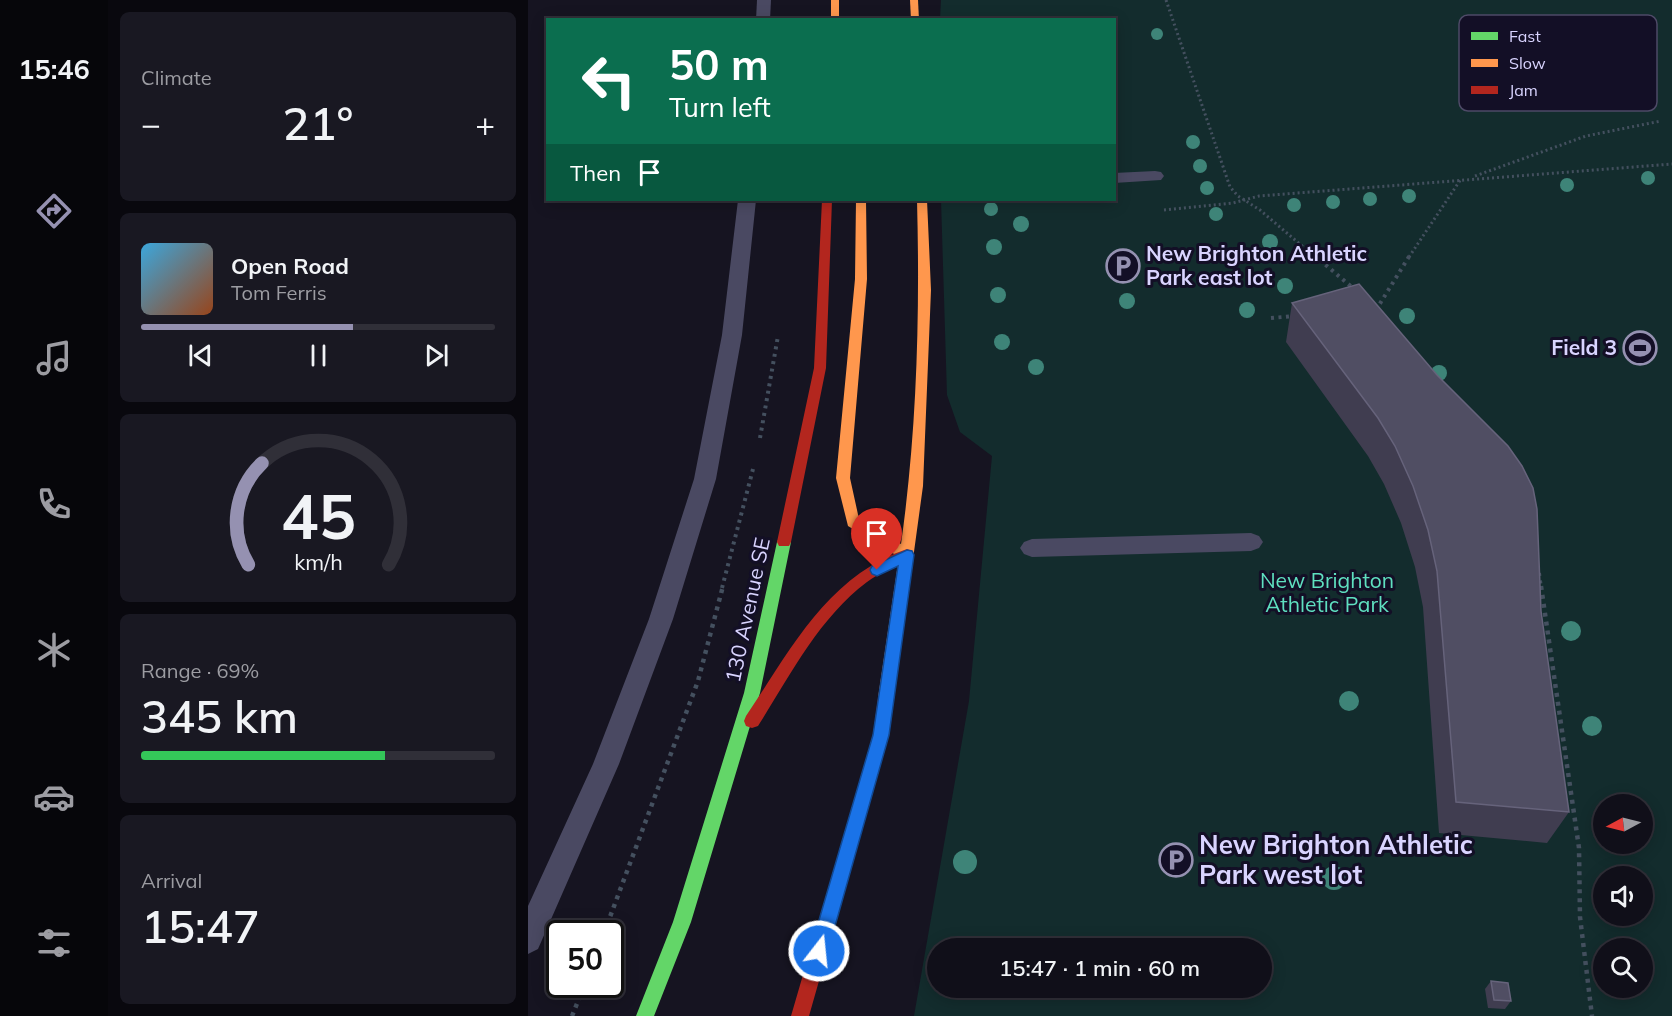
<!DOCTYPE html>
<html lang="en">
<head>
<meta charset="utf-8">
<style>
  :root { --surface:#100f19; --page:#191822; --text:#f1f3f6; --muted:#9c9ca2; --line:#302f38; --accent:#9591b1 }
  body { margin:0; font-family:Mulish,sans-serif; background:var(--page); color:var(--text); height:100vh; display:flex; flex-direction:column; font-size:22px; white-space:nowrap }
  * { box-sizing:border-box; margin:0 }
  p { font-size:20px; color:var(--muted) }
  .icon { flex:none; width:33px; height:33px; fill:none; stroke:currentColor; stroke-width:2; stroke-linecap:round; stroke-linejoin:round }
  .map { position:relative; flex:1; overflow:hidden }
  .sheet { display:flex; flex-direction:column; gap:12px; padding:12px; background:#09080e; width:420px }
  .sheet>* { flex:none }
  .top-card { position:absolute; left:18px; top:18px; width:570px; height:183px; border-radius:0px; box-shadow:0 3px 15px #0003,0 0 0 2px var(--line); background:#0b6e4f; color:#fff; overflow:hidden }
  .needle { width:39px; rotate:263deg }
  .controls { position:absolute; left:1065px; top:794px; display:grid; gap:12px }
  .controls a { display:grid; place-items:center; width:60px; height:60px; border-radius:50%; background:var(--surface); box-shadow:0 3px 15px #0003,0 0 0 2px var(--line); font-size:30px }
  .speed { position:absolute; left:18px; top:920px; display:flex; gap:12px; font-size:30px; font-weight:700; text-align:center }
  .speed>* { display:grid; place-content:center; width:78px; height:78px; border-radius:50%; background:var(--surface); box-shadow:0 3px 15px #0003,0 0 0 2px var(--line); line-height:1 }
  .speed .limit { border:3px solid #111; border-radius:9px; background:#fff; color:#111 }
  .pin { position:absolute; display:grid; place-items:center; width:51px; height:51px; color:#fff; margin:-62px -26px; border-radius:50% 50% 50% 0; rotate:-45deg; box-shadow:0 0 6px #0007 }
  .pin .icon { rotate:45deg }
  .me { position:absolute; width:66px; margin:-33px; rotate:16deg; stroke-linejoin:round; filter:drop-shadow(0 0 4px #0008) }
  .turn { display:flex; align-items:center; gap:21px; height:126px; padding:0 24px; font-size:27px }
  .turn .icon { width:78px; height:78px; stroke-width:2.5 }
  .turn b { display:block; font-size:42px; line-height:51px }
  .then { display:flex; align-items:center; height:57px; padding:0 24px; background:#0003; gap:12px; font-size:22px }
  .big { font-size:45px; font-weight:600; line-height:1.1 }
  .sheet .tile { flex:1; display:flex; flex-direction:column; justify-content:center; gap:9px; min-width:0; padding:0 21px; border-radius:9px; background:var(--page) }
  .sheet .dial { align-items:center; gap:0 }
  .dial svg { height:156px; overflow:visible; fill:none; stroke:var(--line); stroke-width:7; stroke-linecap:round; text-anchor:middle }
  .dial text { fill:var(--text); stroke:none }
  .song { display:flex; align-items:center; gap:18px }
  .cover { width:72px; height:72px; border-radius:9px; background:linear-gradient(135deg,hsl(200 70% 55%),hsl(20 70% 35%)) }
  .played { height:6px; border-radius:3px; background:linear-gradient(90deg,var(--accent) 60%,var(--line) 60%) }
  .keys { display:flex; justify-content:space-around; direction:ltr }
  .heat { display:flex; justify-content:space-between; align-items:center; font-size:33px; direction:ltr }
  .charge { height:9px; border-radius:4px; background:linear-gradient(90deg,#34c759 69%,var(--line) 0) }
  .trip { position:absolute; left:399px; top:938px; width:345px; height:60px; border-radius:30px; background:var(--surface); box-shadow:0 3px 15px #0003,0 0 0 2px var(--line); font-weight:600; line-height:60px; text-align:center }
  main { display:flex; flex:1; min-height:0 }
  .tab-bar { display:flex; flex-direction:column; width:108px; justify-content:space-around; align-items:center; background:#06060a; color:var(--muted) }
  .tab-bar .icon { width:42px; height:42px }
  .tab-bar .selected { color:var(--accent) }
  .tab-bar b { font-size:27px; color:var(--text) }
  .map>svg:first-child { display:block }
</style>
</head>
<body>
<main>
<nav class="tab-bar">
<b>15:46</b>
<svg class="icon selected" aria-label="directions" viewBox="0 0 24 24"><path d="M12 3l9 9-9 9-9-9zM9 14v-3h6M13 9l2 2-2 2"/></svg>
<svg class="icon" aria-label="music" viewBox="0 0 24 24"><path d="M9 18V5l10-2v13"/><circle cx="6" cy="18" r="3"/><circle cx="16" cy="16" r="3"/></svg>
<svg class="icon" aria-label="phone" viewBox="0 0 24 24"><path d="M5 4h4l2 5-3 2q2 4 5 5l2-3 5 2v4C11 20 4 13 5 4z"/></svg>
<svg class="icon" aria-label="climate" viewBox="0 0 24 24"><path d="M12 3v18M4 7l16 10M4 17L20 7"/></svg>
<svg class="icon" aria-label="car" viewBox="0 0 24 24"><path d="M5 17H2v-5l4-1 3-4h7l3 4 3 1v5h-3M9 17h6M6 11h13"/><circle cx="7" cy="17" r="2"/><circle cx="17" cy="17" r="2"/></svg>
<svg class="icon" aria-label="filters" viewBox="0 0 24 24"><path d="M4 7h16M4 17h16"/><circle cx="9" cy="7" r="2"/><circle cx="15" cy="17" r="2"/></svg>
</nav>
<section class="sheet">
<div class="tile"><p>Climate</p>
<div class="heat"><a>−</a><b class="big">21°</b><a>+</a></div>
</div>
<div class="tile">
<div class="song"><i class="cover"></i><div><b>Open Road</b><p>Tom Ferris</p></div></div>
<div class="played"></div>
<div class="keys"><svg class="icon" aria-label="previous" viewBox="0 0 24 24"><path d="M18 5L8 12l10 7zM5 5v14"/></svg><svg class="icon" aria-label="pause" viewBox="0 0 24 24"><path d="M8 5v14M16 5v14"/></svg><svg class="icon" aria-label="next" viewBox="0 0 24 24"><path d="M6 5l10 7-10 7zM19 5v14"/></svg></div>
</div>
<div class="tile dial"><svg viewBox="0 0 100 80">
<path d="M14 69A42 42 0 1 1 86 69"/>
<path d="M14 69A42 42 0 0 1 21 17" stroke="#9591b1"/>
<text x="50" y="56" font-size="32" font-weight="700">45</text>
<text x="50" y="72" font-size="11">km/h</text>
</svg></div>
<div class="tile"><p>Range · 69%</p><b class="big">345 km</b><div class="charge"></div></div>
<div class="tile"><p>Arrival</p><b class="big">15:47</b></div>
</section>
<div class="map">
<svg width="1144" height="1016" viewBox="0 0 1144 1016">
  <rect width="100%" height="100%" fill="#161421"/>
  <path fill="#132c2d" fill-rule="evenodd" d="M413,0H1144V1016H386L441,701L464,456L432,432L419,395L413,200H586V20L412,19ZM1076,804H1114V843H1076ZM1076,876H1114V915H1076ZM410,948H734V987H410ZM1076,948H1114V987H1076Z"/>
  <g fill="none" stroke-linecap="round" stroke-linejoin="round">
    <g stroke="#44505f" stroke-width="3" stroke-dasharray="2 3" stroke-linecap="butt">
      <polyline points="638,0 702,187 710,196 732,210 787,257"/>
      <polyline points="947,176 1058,136 1133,121"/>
      <polyline points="636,210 705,203 731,196 1144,164"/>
      <polyline points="881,257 933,179"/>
    </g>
    <g stroke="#44505f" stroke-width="4" stroke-dasharray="3 4.5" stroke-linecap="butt">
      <polyline points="786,255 826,289"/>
      <polyline points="848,310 882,255"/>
      <polyline points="743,318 767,316"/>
      <polyline points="232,438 250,336"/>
      <polyline points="1011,573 1013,588"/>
      <polyline points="194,588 225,469"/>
    </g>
    <g stroke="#44505f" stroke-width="4.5" stroke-dasharray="4 5" stroke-linecap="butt">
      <polyline points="1013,586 1051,848 1052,917 1064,1016"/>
      <polyline points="76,933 170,681 195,586"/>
      <polyline points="44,1016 57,984"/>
    </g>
    <g fill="#4a4962" fill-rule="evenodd">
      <polygon points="229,0 243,0 242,20 228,20"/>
      <polygon points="627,171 633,172 636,176 633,180 586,183 586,173"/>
      <polygon points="210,200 228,200 214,335 188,479 145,619 91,764 10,949 0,954 0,906 65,764 121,619 166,479 194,335"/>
      <polygon points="723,533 731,536 735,542 731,548 723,551 504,557 496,554 492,548 496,542 504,539"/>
    </g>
    <polygon fill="#63d668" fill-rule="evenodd" points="256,537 261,538 263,542 232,693 163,922 126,1016 108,1016 145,922 216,693 249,542 251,538"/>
    <g fill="#ff974d" fill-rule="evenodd">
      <rect x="303" y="0" width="8" height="20"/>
      <polygon points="382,0 390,0 391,20 383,20"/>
      <path d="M328,200H338L339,279L322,478L331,519L373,544C389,431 392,315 389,200H399L403,290L395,486L366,698L363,703L358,705L353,703L350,698L371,557L320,526L308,478L327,279Z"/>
    </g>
    <g fill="#b3261e" fill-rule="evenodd">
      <polygon points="294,200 304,200 298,368 263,542 261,546 251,546 249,542 286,368"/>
      <path d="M379,549L384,551L386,555L384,559C369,566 352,572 339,582C290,619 262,676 230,726L224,728L218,726L216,721L218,716C262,651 299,576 379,549Z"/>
      <polygon points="358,691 363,693 366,698 361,735 281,1016 263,1016 345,735 350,698 353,693"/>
    </g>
  </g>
  <g fill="#3e8478">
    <circle cx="629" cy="34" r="6"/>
    <circle cx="665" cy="142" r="7"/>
    <circle cx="672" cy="166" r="7"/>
    <circle cx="1120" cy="178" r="7"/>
    <circle cx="1039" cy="185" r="7"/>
    <circle cx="679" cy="188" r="7"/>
    <circle cx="881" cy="196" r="7"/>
    <circle cx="842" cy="199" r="7"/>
    <circle cx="805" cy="202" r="7"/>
    <circle cx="766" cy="205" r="7"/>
    <circle cx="463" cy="209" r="7"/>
    <circle cx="688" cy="214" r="7"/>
    <circle cx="493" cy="224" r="8"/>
    <circle cx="742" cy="242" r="8"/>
    <circle cx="466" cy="247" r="8"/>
    <circle cx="590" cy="262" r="8"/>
    <circle cx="757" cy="286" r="8"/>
    <circle cx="470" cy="295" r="8"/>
    <circle cx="599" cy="301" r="8"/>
    <circle cx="719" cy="310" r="8"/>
    <circle cx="879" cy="316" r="8"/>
    <circle cx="474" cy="342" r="8"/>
    <circle cx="508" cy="367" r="8"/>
    <circle cx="911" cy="373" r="8"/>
    <circle cx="1043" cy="631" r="10"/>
    <circle cx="821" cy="701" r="10"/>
    <circle cx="1064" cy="726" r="10"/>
    <circle cx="437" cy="862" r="12"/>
    <circle cx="806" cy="878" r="12"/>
  </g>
  <g fill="#403d50">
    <polygon points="764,303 1013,611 1041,812 1019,843 911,833 895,607 887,567 873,523 856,484 840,456 758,342"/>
    <polygon points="963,981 983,1001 977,1009 960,1008 957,989"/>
  </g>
  <g fill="#504e63" stroke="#66637b" stroke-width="1.5">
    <polygon points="831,284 909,375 980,446 994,466 1005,488 1009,509 1013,611 1041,812 928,802 909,571 900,530 885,486 867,446 850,418 764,303"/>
    <polygon points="963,981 980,983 983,1001 966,1000"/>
  </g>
  <polygon fill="#1a73e8" stroke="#114b97" stroke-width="1.5" points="379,550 384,551 386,555 361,735 300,951 297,958 291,960 285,958 282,951 345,735 370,566 349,576 344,574 342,570 344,566"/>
  <defs>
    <symbol id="parking-ring" viewBox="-11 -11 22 22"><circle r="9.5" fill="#130f26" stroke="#9591b1" stroke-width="1.5"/><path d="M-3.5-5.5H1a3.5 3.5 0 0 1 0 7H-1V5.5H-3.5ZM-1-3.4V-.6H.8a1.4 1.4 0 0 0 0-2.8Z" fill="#9591b1"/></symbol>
    <symbol id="stadium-ring" viewBox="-11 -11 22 22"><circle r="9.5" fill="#130f26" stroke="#9591b1" stroke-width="1.5"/><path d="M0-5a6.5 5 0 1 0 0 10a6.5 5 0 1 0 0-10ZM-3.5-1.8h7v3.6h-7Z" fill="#9591b1"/></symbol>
  </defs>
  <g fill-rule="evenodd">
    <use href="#parking-ring" x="576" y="247" width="38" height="38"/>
    <use href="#stadium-ring" x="1093" y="329" width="38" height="38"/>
    <use href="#parking-ring" x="629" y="841" width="38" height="38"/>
  </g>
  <g text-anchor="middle" stroke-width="6" stroke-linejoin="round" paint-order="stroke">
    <g font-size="21" font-weight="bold" fill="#d9d4ff" stroke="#130f26" text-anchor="start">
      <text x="618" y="261">New Brighton Athletic<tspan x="618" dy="24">Park east lot</tspan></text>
      <text x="1089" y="355" text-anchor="end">Field 3</text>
    </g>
    <g font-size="21" fill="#5fe0c0" stroke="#130f26">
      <text x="799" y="588">New Brighton<tspan x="799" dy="24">Athletic Park</tspan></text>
    </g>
    <g font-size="21" fill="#d9d4ff" stroke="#130f26">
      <text transform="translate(220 610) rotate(-78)" y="7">130 Avenue SE</text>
    </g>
    <g font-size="26" font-weight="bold" fill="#d9d4ff" stroke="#130f26" text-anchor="start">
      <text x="671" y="854">New Brighton Athletic<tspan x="671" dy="30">Park west lot</tspan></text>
    </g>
  </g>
  <rect x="931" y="15" width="198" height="96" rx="9" fill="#130f26" stroke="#4e4a67" stroke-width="1.5"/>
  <rect x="943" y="32" width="27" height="8" fill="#63d668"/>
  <rect x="943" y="59" width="27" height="8" fill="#ff974d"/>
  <rect x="943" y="86" width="27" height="8" fill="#b3261e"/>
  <g font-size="16" fill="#d9d4ff">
    <text x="981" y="42">Fast</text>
    <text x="981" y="69">Slow</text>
    <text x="981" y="96">Jam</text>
  </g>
</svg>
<div class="controls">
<a><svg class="needle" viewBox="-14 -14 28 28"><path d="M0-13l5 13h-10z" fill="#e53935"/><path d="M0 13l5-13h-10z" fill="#9c9ca2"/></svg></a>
<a><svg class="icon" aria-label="sound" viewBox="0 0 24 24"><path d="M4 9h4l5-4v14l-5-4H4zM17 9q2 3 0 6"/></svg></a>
<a><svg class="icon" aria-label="search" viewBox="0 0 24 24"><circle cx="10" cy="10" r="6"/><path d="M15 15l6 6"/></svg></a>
</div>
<div class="speed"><div class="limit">50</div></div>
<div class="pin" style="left:349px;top:570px;background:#d93025"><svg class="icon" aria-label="arrive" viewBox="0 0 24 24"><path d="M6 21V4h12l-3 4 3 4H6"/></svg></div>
<svg class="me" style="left:291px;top:951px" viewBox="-20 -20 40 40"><circle r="17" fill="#1a73e8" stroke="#fff" stroke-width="3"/><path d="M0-11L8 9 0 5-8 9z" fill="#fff"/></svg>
<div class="trip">15:47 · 1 min · 60 m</div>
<div class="top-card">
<div class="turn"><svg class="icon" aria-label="left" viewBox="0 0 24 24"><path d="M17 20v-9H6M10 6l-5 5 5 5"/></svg><div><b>50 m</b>Turn left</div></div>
<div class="then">Then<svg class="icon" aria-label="arrive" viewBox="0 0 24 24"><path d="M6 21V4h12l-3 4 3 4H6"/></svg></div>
</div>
</div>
</main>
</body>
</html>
